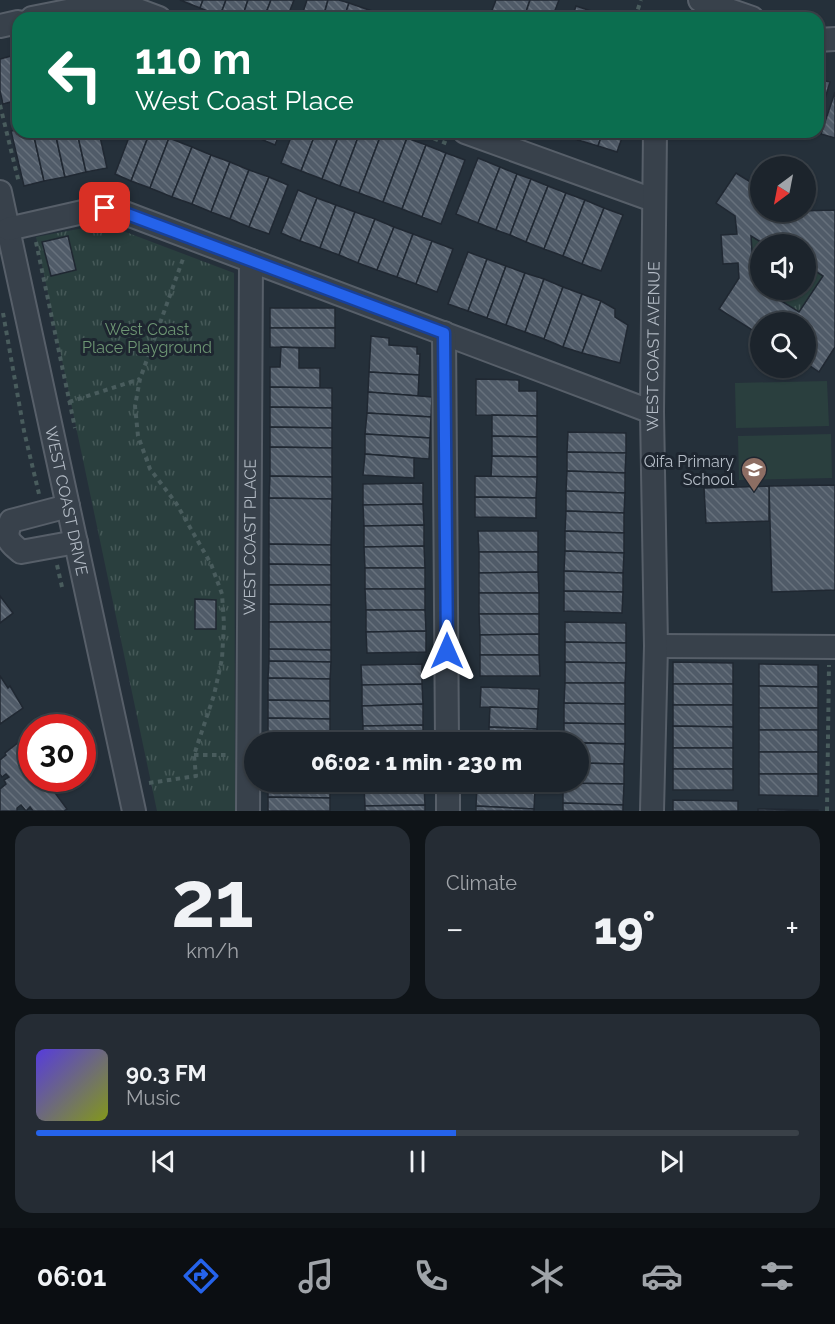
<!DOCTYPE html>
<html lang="en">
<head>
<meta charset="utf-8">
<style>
  :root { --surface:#1c242c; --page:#252c34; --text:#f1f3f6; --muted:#a0a4a9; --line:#3a4148; --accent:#2563eb }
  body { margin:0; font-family:Raleway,sans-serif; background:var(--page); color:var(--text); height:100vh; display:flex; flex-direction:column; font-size:22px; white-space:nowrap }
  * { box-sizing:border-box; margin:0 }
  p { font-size:20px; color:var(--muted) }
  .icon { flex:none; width:33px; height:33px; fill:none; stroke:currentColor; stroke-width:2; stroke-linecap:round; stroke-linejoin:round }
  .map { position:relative; height:811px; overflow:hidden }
  .side { display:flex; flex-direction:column; gap:15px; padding:15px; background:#0f1418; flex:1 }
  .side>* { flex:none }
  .guide { position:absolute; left:12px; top:12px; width:812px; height:126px; border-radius:18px; box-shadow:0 2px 4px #0004,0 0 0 2px var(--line); background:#0b6e4f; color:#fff; overflow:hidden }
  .needle { width:39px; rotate:212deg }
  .buttons { position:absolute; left:750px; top:156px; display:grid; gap:12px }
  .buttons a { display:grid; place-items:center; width:66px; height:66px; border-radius:50%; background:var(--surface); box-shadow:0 2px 4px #0004,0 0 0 2px var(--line); font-size:30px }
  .speed { position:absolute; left:18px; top:714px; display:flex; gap:12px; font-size:30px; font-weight:700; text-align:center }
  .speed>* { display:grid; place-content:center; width:78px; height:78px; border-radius:50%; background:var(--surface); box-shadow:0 2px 4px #0004,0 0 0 2px var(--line); line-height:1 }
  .speed .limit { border:9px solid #d22; background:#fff; color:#111 }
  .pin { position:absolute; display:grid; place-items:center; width:51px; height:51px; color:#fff; margin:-26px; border-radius:12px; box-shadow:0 3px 9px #0006 }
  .me { position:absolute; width:66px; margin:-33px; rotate:0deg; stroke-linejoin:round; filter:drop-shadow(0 0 4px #0008) }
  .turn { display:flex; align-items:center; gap:21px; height:126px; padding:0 24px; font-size:27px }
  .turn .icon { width:78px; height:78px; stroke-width:2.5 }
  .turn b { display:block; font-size:42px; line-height:51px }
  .big { font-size:45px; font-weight:800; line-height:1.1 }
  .side .widget { flex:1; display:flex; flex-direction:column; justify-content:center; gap:9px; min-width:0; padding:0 21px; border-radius:18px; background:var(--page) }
  .side .dial { align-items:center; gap:0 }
  .dial b { font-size:78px; line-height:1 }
  .song { display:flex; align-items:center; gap:18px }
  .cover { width:72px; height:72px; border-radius:9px; background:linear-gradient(135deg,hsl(250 70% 55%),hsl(70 70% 35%)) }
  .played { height:6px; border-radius:3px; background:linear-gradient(90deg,var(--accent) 55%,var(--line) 55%) }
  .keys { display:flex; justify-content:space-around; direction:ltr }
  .heat { display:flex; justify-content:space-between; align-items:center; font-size:33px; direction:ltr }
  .side .tiles { flex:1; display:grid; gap:15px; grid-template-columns:1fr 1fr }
  .widget:last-child { grid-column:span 2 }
  .trip { position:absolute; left:244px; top:732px; width:345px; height:60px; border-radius:30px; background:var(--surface); box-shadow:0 2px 4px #0004,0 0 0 2px var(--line); font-weight:800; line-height:60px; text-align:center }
  .tabs { display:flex; height:96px; justify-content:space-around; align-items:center; background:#0b0e12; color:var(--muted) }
  .tabs .icon { width:42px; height:42px }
  .tabs .active { color:var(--accent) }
  .tabs b { font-size:27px; color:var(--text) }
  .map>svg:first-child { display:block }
</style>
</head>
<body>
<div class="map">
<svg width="835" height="811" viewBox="0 0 835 811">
  <defs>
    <pattern id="park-tufts" width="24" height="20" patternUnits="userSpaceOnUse" patternTransform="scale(1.5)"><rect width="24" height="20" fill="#2a3f3e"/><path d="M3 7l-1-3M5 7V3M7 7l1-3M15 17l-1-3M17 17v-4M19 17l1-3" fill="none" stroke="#465958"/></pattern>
    <pattern id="building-back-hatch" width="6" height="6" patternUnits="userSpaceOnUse" patternTransform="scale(1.5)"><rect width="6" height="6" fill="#505b68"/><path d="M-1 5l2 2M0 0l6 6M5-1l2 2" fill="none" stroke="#67717c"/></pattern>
  </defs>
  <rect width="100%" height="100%" fill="#25303a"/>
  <g fill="url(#park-tufts)">
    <polygon points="94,226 107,226 115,228 234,273 235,811 157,811 36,237"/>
    <polygon points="751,236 764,244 760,244 760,287 754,283"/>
    <polygon points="806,265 823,276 799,312 764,290 806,290"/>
  </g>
  <g fill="#2a3f3e">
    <polygon points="827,381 829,426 736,428 735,383"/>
    <polygon points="831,434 832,478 739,480 738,436"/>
  </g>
  <g fill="url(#building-back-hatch)" stroke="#202832" stroke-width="1.5" fill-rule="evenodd">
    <polygon points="180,0 203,0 200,8"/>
    <polygon points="203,0 226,0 220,16 200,8"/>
    <polygon points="226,0 248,0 242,18 226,18 220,16"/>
    <polygon points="248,0 271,0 264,18 242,18"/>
    <polygon points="271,0 294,0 287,18 264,18"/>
    <polygon points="307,0 328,0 323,18 301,18"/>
    <polygon points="328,0 339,0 349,3 344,18 323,18"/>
    <polygon points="496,0 530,0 524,18 489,18"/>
    <polygon points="530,0 559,0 552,18 524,18"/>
    <polygon points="349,3 369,10 366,18 344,18"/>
    <polygon points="576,6 600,14 599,18 572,18"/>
    <polygon points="369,10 389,16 388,18 366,18"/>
    <polygon points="15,55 18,67 18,100 3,104 0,91 0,59"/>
    <polygon points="818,79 830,82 818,122"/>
    <polygon points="835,92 835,138 821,134"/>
    <polygon points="18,130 18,132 33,132 44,181 24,186 11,131"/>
    <polygon points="33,132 55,132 65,177 44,181"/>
    <polygon points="55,132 77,132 86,172 65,177"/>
    <polygon points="77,132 99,132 107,168 86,172"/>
    <polygon points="131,132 150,132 131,181 115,174"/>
    <polygon points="150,132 169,138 150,188 131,181"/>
    <polygon points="242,132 258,132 256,137"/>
    <polygon points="258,132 280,132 275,145 256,137"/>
    <polygon points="293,132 316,132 301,171 281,163"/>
    <polygon points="316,132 340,132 322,179 301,171"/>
    <polygon points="340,132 360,132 340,186 322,179"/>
    <polygon points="360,132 382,132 359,193 340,186"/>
    <polygon points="382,132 391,132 407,138 383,202 359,193"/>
    <polygon points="559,132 581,132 578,140 559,134"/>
    <polygon points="581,132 603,132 598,146 578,140"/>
    <polygon points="603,132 624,132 617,152 598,146"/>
    <polygon points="169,138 192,147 172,197 150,188"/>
    <polygon points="407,138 426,145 402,209 383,202"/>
    <polygon points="426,145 446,153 422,217 402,209"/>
    <polygon points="192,147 211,155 192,204 172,197"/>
    <polygon points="446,153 465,160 441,224 422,217"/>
    <polygon points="211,155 230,162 211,212 192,204"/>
    <polygon points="478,158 500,167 478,223 456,214"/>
    <polygon points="230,162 249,170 230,219 211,212"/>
    <polygon points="500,167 517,174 496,230 478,223"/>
    <polygon points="249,170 269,177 249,227 230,219"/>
    <path d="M736,173L760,188V212L835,210V347L819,372L806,363V322H760V335L719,309L739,278L738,263L723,264L721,235L737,234L735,216L716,203ZM751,236L764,244H806V265L823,276L799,312L764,290H760V287L754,283Z"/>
    <polygon points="517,174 531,179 510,235 496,230"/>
    <polygon points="269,177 288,185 269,234 249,227"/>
    <polygon points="531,179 548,186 526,242 510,235"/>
    <polygon points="548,186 566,193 544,249 526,242"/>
    <polygon points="298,190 317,198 300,241 281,233"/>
    <polygon points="566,193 585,200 563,256 544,249"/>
    <polygon points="317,198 336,205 320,248 300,241"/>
    <polygon points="585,200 604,208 582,264 563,256"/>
    <polygon points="336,205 355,212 339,255 320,248"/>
    <polygon points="604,208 623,215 601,271 582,264"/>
    <polygon points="355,212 375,219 358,263 339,255"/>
    <polygon points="375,219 394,227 377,270 358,263"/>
    <polygon points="394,227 413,234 397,277 377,270"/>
    <polygon points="413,234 432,241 416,284 397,277"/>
    <polygon points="68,236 76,270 51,276 42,242"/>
    <polygon points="432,241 453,249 437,292 416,284"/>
    <polygon points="468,252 487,259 468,311 448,304"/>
    <polygon points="487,259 506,266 487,318 468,311"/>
    <polygon points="506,266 525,273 506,325 487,318"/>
    <polygon points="525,273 544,279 525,332 506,325"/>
    <polygon points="544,279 563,287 544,339 525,332"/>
    <polygon points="563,287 582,294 563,347 544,339"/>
    <polygon points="582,294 601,301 582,353 563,347"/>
    <polygon points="601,301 615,309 615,317 628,325 620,363 582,353"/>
    <rect x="270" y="308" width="65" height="20"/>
    <polygon points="270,328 335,328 335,348 270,347"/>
    <polygon points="371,336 389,338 389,345 417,347 417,354 420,354 419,375 369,372"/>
    <polygon points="281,347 299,348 299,368 320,368 320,388 270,387 270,367 280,367"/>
    <polygon points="369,372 419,375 418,396 368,392"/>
    <polygon points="476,379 519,380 519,391 537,391 537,416 476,415"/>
    <polygon points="270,387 332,388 332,408 270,407"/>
    <polygon points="368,392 432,397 431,417 367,413"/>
    <polygon points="270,407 332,408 332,428 270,427"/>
    <polygon points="367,413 431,417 430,438 365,434"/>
    <polygon points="492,415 537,416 537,437 492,436"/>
    <polygon points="270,427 332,428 332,448 270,447"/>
    <polygon points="568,432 626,433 626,453 567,452"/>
    <polygon points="365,434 430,438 429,459 365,454"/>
    <polygon points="492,436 537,437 537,457 492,456"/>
    <polygon points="270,447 332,448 332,477 270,476"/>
    <polygon points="567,452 626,453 625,473 567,471"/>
    <polygon points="365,454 414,458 414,478 363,475"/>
    <polygon points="492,456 537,457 537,477 491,477"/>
    <polygon points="567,471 625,473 625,493 566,491"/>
    <polygon points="270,476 332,477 332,499 269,498"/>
    <polygon points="475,476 537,477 536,498 475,497"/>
    <polygon points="423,483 423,504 363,505 363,484"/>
    <polygon points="835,485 835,590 772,592 769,486"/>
    <polygon points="769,486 769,521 706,523 704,488"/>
    <polygon points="566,491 625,493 624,513 566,511"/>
    <polygon points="475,497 536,498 536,518 475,517"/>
    <polygon points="269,498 332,499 331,545 269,544"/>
    <polygon points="423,504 424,525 364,526 363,505"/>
    <polygon points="566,511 624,513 624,533 565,531"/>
    <polygon points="424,525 424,546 364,547 364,526"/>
    <polygon points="478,531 538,531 538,552 479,552"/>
    <polygon points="565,531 624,533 624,553 565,551"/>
    <polygon points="269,544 331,545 331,565 269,564"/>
    <polygon points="424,546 425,568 365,568 364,547"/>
    <polygon points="565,551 624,553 623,573 564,571"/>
    <polygon points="479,552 538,552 538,572 479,573"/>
    <polygon points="269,564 331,565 331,585 269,585"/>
    <rect x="365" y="568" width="60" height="21"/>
    <polygon points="564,571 623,573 623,592 564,591"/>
    <polygon points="538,572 539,593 479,593 479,573"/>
    <polygon points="269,585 331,585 331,605 269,604"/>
    <polygon points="365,589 425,589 425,610 366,610"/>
    <polygon points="564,591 623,592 622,613 564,611"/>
    <rect x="479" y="593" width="60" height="21"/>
    <polygon points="0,596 13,613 0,623"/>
    <polygon points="195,599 216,600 216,629 195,629"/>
    <polygon points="269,604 331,605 331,622 269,622"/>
    <polygon points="366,610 425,610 426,631 366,632"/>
    <polygon points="479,614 539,614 539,634 480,635"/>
    <polygon points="269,622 331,622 331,650 269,649"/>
    <polygon points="565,622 626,623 626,643 565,642"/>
    <polygon points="426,631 426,652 367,653 366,632"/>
    <polygon points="539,634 539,655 480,655 480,635"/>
    <polygon points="565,642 626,643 626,663 565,662"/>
    <polygon points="269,649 331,650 331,662 269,661"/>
    <polygon points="480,655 539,655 540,676 480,676"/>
    <polygon points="269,661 331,662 330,679 268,678"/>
    <polygon points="565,662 626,663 625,683 565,683"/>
    <polygon points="673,662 733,663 733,684 673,684"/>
    <polygon points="422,664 422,684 362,685 361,665"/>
    <polygon points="759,664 818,665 818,687 759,686"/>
    <polygon points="0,676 8,688 10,686 23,708 0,724"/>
    <polygon points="268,678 330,679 330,701 268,700"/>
    <polygon points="565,683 625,683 625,704 564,703"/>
    <polygon points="422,684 423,704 362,706 362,685"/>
    <rect x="673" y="684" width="60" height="21"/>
    <polygon points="759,686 818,687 818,708 759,708"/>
    <polygon points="481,687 539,689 538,709 480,707"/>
    <polygon points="268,700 330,701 330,719 268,718"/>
    <polygon points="564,703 625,704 625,724 564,723"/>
    <polygon points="423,704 423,725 363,726 362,706"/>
    <polygon points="673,705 733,705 733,727 673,726"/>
    <polygon points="490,707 538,709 537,729 489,727"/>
    <rect x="759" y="708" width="59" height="22"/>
    <polygon points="268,718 330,719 330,741 268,740"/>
    <polygon points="564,723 625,724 625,744 564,742"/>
    <polygon points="423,725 423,742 363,742 363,726"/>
    <polygon points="673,726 733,727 733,748 673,748"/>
    <polygon points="489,727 537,729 536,742 489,742"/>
    <rect x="759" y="730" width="59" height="22"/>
    <polygon points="268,740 330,741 330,742 268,742"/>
    <polygon points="19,742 30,757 28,758 32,762 32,778 44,778 67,809 64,811 33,811 30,807 26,811 21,805 17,808 17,811 0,811 0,789 6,784 4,780 9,777 6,774 2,777 0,774 0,760 6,755 5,753"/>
    <polygon points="579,743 625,744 624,764 579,763"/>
    <rect x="673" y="748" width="60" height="21"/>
    <rect x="759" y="752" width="59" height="22"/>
    <polygon points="579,763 624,764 624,784 563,783 563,782 579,782"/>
    <rect x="673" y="769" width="60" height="21"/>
    <polygon points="759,774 818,774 818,796 759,795"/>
    <polygon points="268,782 330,782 330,798 268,797"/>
    <polygon points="364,782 424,782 424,785 364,786"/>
    <polygon points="477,782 535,782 535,789 477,786"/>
    <polygon points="563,783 624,784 623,805 563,803"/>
    <polygon points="424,785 425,805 365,806 364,786"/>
    <polygon points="477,786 535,789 534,809 476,806"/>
    <polygon points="268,797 330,798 330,811 268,811"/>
    <polygon points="673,800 738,801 738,811 673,811"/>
    <polygon points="563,803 623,805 623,811 563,811"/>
    <polygon points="425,805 425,811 365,811 365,806"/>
    <polygon points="476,806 534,809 534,811 476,811"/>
    <polygon points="758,809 818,810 818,811 758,811"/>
  </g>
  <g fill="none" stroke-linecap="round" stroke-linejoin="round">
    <defs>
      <g id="minor">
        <polyline points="700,0 752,18"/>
        <polyline points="32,18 108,3 127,6 159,18"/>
        <polyline points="0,26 18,22"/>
        <polyline points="818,40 835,39"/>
        <polyline points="465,132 653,200"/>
        <path id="s1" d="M0,192L134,811"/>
        <polyline points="8,229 96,209 122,212 652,412"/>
        <polyline points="444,333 447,742"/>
        <path d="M68,506L11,521C4,538 8,541 21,552L76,542"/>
        <polyline points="656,646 835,647"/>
        <polyline points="448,782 448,811"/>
        <path id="s2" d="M248,811L251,261"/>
        <path id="s3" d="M652,811L656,646L652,412L655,132"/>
      </g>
    </defs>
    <use href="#minor" stroke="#575f69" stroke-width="26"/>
    <g stroke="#495c5d" stroke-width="4" stroke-dasharray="4.5 4.5" stroke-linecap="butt">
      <polyline points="179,13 192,18"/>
      <polyline points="635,18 641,0"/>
      <polyline points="0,105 19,183"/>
      <polyline points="417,132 448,144"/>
      <polyline points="36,242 75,428"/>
      <polyline points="3,313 24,431 39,494"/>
      <polyline points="69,402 140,379"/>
      <polyline points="57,565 62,587"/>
      <polyline points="194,755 230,755"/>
      <polyline points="149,783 196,776 194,755 214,695 222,659 224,624 222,594 211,564 176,503 150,469 138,436 135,406 140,379 184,256"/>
      <polyline points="827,811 829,665"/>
    </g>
    <use href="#minor" stroke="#38414b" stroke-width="22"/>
  </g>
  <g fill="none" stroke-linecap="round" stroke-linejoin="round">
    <defs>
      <polyline id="route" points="105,208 122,212 444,333 447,651"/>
    </defs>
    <use href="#route" stroke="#184099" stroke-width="15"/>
    <use href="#route" stroke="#2563eb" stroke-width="10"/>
  </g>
  <defs>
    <symbol id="school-pin" viewBox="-11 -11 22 30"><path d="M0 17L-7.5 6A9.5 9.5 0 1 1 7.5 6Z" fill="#8d6e63" stroke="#1e2630"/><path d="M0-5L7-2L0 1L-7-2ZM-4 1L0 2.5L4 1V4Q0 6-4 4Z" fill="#fff"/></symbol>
  </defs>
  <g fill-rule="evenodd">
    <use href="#school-pin" x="739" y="455" width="30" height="40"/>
  </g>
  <g text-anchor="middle" stroke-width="6" stroke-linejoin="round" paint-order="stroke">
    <g font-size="16" fill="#6d9573" stroke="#1e2630">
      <text x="147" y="335">West Coast<tspan x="147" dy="18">Place Playground</tspan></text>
    </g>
    <g font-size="16" fill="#b4bcc6" stroke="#1e2630">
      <text dy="6" stroke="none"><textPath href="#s3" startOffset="465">WEST COAST AVENUE</textPath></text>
      <text dy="6" stroke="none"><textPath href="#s1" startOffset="316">WEST COAST DRIVE</textPath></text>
      <text dy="6" stroke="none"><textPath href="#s2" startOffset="274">WEST COAST PLACE</textPath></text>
    </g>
    <g font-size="16" fill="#b4bcc6" stroke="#1e2630" text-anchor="end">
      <text x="734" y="467">Qifa Primary<tspan x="734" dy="18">School</tspan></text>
    </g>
  </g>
</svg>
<div class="buttons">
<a><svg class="needle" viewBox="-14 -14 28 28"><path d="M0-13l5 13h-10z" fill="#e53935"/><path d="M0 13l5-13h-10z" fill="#a0a4a9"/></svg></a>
<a><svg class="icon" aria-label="sound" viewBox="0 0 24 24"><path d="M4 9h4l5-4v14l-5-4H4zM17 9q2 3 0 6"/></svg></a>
<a><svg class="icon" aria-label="search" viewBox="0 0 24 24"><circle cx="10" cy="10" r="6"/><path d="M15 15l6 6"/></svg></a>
</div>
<div class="speed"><div class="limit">30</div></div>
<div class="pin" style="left:105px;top:208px;background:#d93025"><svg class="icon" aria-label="arrive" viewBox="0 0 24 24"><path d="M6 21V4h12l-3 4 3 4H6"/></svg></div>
<svg class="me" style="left:447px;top:651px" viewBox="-20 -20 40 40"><path d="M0-17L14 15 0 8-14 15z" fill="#2563eb" stroke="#fff" stroke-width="4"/></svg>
<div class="trip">06:02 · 1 min · 230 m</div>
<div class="guide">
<div class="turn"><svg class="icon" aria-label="left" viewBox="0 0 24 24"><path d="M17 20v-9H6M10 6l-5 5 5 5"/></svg><div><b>110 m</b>West Coast Place</div></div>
</div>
</div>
<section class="side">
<div class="tiles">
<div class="widget dial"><b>21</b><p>km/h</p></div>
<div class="widget"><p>Climate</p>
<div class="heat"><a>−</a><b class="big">19°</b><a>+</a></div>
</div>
<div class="widget">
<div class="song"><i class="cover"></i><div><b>90.3 FM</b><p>Music</p></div></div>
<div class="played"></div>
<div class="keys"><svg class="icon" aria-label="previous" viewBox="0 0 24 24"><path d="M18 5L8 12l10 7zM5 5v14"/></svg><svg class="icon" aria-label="pause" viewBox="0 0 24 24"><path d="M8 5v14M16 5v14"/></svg><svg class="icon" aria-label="next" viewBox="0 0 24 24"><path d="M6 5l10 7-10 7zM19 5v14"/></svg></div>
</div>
</div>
</section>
<nav class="tabs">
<b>06:01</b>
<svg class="icon active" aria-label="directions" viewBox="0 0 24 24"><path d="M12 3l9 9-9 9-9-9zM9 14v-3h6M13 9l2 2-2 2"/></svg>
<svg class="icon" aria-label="music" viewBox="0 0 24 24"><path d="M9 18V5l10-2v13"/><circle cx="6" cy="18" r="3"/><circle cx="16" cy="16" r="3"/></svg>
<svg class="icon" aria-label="phone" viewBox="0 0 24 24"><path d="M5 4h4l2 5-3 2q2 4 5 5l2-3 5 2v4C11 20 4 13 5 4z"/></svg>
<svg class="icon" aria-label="climate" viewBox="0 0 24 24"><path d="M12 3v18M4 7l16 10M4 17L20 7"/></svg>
<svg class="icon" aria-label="car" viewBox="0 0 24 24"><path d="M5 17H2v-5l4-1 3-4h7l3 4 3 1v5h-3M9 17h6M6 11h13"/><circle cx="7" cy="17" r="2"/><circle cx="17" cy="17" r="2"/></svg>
<svg class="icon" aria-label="filters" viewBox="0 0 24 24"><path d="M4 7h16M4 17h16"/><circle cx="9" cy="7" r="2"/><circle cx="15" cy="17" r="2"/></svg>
</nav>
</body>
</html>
